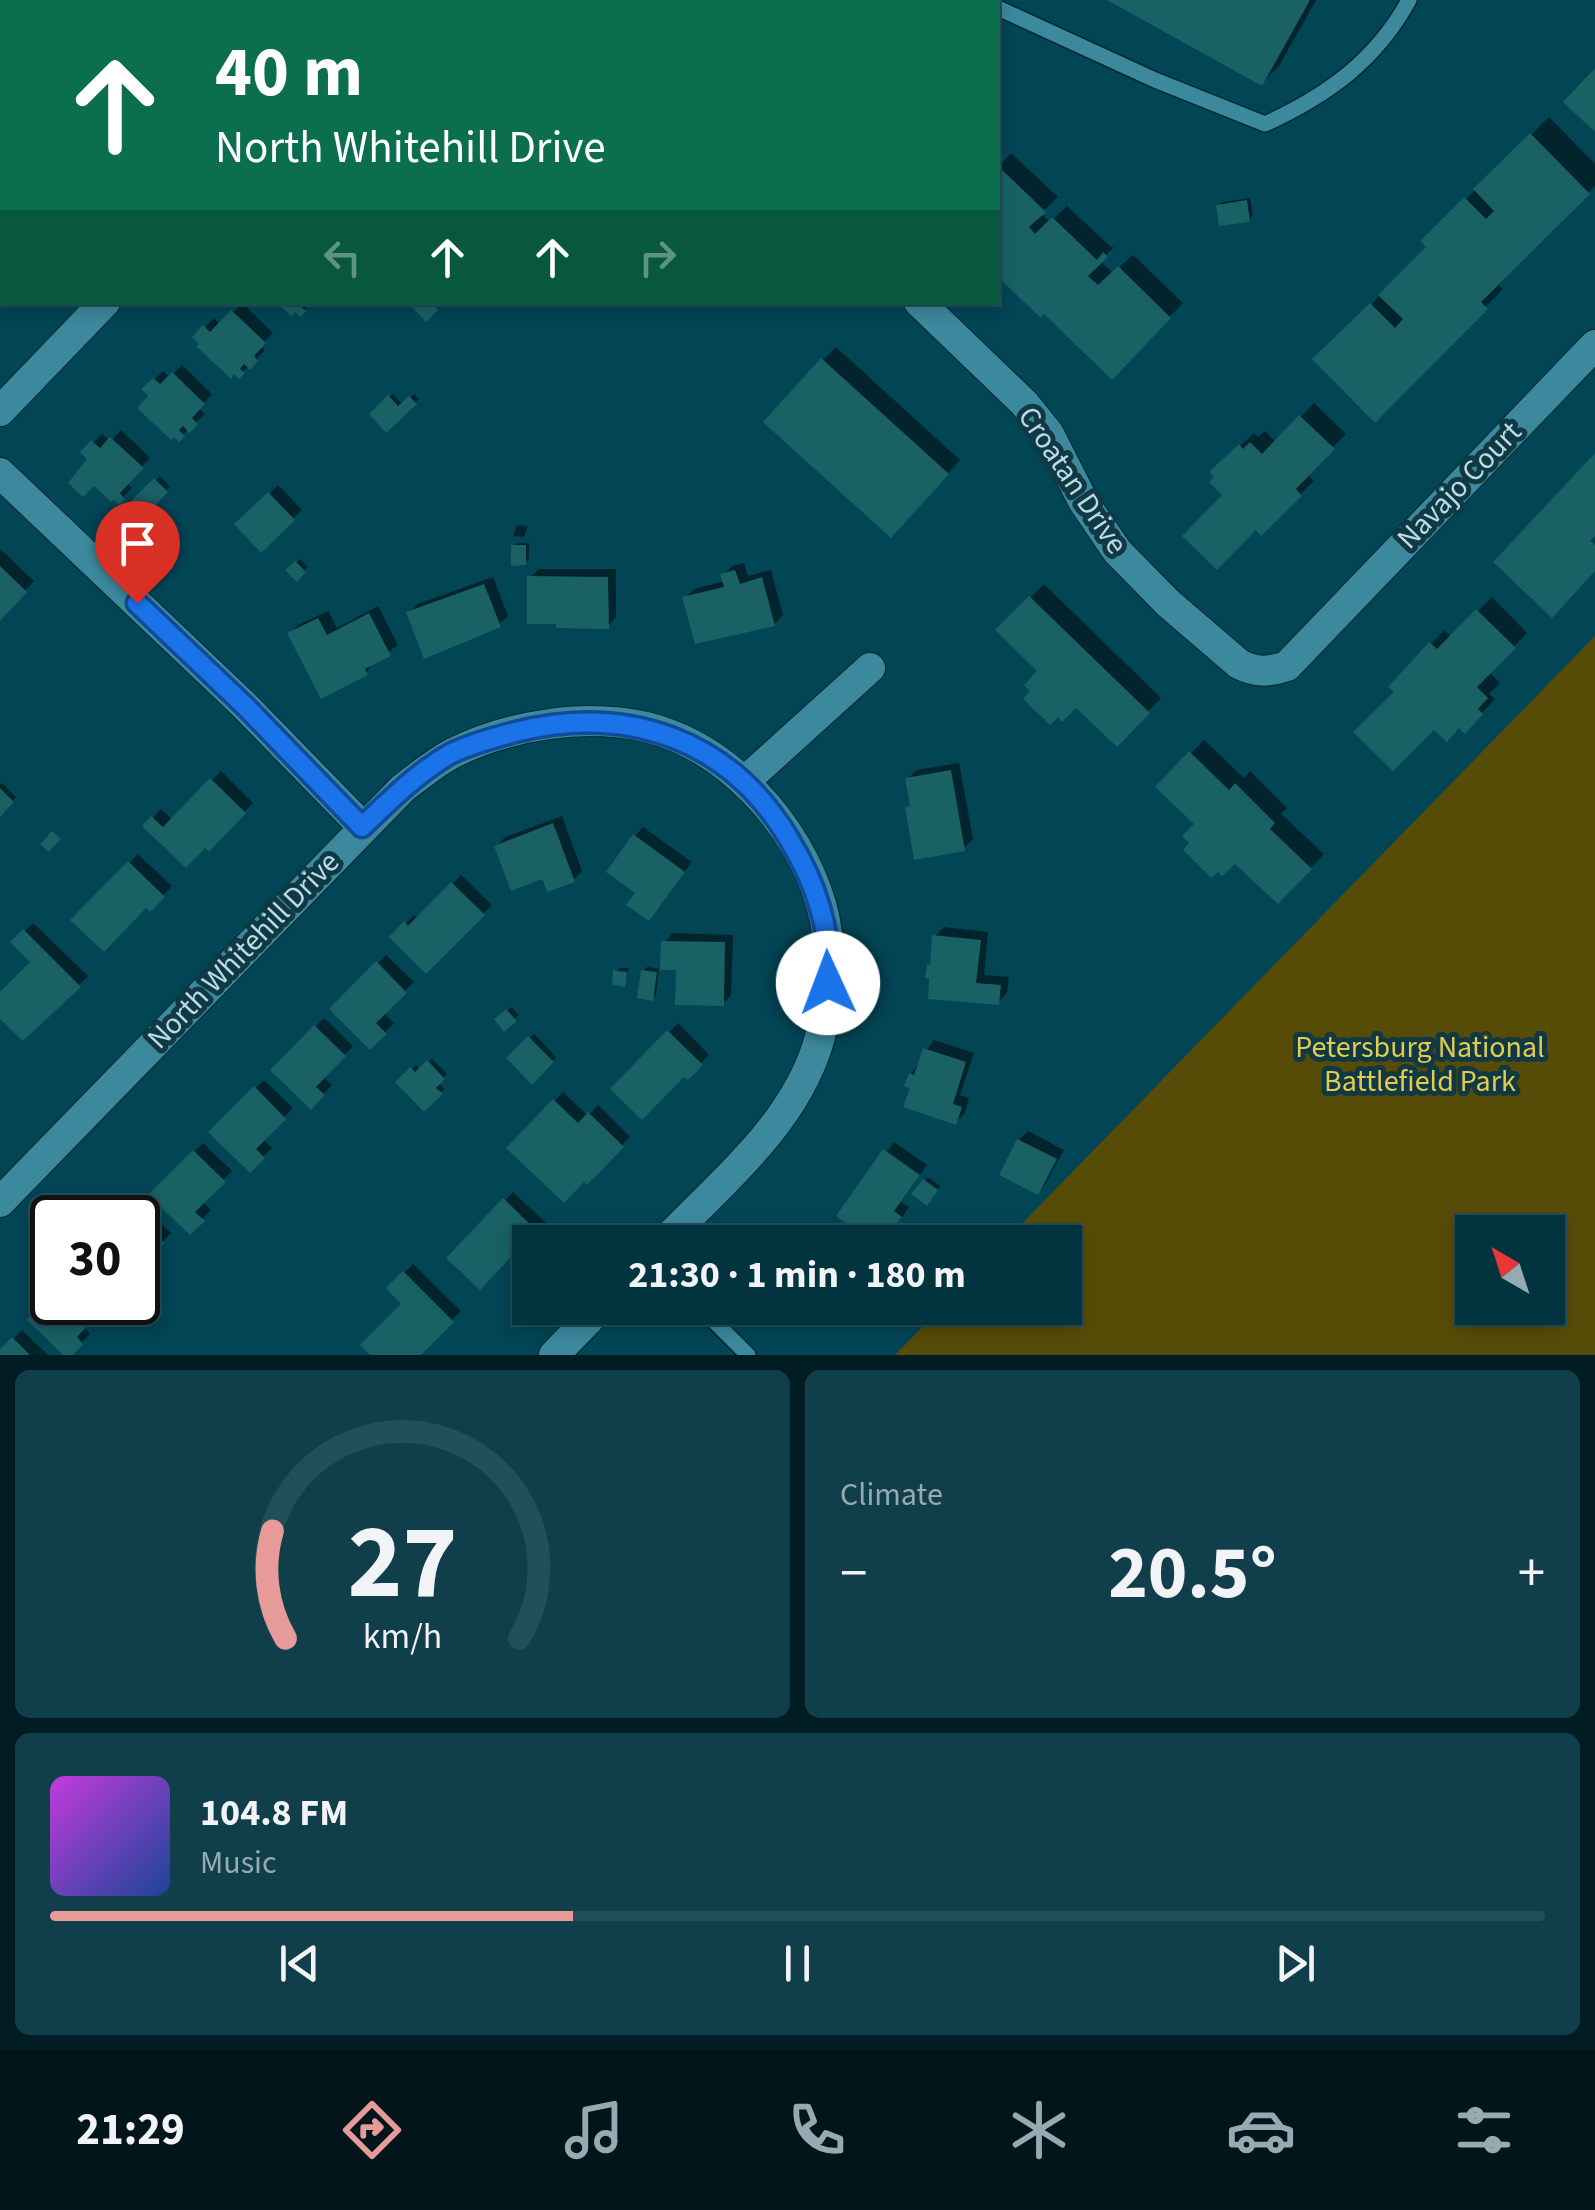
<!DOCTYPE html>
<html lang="en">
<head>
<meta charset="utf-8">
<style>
  :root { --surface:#023440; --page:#103f4b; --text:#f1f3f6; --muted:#96aab1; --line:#234f59; --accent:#e69b98 }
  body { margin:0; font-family:"Source Sans 3",sans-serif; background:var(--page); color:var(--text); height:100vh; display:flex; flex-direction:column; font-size:38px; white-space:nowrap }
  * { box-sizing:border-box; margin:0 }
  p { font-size:32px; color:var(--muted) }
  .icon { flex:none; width:55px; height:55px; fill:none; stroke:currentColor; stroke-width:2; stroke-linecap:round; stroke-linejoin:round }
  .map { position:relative; height:1355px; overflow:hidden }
  .sheet { display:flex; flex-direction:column; gap:15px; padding:15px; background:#011d23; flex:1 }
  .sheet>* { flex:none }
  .hud { position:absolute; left:0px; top:0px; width:1000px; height:305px; box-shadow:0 5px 15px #0003,0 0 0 2px var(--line); background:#0b6e4f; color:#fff; overflow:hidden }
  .needle { width:65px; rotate:321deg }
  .buttons { position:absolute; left:1455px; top:1215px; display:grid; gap:20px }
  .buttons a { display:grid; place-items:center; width:110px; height:110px; border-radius:0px; background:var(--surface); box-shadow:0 5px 15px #0003,0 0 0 2px var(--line); font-size:50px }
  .speed { position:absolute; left:30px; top:1195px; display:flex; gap:20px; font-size:50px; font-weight:700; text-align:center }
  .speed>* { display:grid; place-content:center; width:130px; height:130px; border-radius:50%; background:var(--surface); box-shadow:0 5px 15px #0003,0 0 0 2px var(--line); line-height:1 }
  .speed .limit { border:5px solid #111; border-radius:15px; background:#fff; color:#111 }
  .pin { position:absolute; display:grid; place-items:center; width:85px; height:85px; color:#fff; margin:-102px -42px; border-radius:50% 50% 50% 0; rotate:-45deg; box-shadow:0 0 10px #0007 }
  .pin .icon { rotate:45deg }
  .me { position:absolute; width:110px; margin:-55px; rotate:358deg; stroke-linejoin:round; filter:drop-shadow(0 0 8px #0008) }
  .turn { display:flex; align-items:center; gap:35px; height:210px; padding:0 50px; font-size:45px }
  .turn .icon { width:130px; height:130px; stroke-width:2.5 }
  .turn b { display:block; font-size:70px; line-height:85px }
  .lanes { display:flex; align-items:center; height:95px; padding:0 50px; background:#0003; justify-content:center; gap:50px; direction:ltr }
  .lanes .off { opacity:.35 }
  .big { font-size:75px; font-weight:700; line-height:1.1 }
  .sheet .tile { flex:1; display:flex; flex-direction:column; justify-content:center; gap:15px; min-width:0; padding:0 35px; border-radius:15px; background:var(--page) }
  .sheet .dial { align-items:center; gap:0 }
  .dial svg { height:260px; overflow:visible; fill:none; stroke:var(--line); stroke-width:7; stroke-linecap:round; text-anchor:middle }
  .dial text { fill:var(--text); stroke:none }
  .song { display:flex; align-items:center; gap:30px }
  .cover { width:120px; height:120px; border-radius:15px; background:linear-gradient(135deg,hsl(290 70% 55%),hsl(220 70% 35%)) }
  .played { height:10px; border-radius:5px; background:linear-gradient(90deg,var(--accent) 35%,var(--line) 35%) }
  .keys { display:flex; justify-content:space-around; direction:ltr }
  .heat { display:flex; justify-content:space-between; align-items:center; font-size:55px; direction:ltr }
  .sheet .tiles { flex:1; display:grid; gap:15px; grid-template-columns:1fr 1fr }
  .tile:last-child { grid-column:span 2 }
  .trip { position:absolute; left:512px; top:1225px; width:570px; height:100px; border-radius:0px; background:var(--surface); box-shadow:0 5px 15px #0003,0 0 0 2px var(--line); font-weight:700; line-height:100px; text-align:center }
  .tabs { display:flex; height:160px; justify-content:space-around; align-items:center; background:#01151a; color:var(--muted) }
  .tabs .icon { width:70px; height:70px }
  .tabs .current { color:var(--accent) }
  .tabs b { font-size:45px; color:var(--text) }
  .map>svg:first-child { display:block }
</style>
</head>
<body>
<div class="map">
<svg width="1595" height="1355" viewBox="0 0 1595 1355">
  <rect width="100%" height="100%" fill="#024555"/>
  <path fill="#574c07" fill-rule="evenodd" d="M1595,636V1355H895L941,1308H1065V1242H1004ZM1472,1232H1548V1308H1472Z"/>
  <g fill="#0007">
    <polygon points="503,0 613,0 500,2"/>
    <polygon points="716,0 864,0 866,2 719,2"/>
    <polygon points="1112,0 1316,0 1279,66 1262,83"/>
    <polygon points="1549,117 1595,164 1595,186 1497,283 1503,289 1375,419 1316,359 1429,247 1424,241"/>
    <polygon points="1011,153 1058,197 1041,213 1050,222 1067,206 1112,248 1119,242 1100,261 1113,273 1133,255 1183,303 1112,376 1044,311 1041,314 998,274 998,167"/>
    <polygon points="1,198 2,268 0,270 0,199"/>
    <polygon points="1250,198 1253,215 1249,219 1218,206 1222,202"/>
    <polygon points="281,302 312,302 301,314"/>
    <polygon points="242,303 273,333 260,346 265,350 239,376 195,337 214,318 221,325"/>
    <polygon points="836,347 960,460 904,522 823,360"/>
    <polygon points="182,365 212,394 199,408 205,414 179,438 145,389 163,371 170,377"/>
    <polygon points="393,394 403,405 414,394 419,399 386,429 372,414"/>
    <polygon points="1314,403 1346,434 1307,474 1314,481 1261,532 1225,495 1212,472 1254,433 1258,437 1265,431 1276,442"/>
    <polygon points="121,430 150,458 127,483 132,488 119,501 84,452 102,434 110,441"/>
    <polygon points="160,476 170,487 145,513 134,502"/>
    <polygon points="278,485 302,510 261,549 237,524"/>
    <polygon points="517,525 528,526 524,537 513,536"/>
    <polygon points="517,543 529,543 529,559 525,563 514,546"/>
    <polygon points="0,549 34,581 0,618"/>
    <polygon points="300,559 308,567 297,578 289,570"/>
    <polygon points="744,563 748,576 771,570 783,615 774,624 685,598 694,589 725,581 723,575 732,566"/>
    <polygon points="539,569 616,569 616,617 608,626 530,577"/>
    <polygon points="493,577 508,616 499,625 409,613 418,604"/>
    <polygon points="1044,584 1161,698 1117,743 999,630"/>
    <polygon points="1492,597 1527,633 1489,672 1500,683 1489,694 1495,699 1478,717 1397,692 1431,644 1444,630 1452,637"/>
    <polygon points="378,606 398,645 374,662 366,673 290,634 298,625 328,611 337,628"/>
    <polygon points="1204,740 1244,778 1250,771 1287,808 1281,814 1324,854 1278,901 1158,787"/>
    <polygon points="959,763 973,839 964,848 908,808 912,804 908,779 916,770"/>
    <polygon points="221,771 253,803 209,848 145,826 161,809 173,820"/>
    <polygon points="2,783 16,797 0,814 0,785"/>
    <polygon points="562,816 582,871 574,879 497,846 505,837"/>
    <polygon points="643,827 692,862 658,909 638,892 635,836"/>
    <polygon points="138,854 172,886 150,909 146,905 74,920"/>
    <polygon points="461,875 492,905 426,971 392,937 414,915 418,919"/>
    <polygon points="33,923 88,976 43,1022 0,1016 0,996 34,962 14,942"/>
    <polygon points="944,927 988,932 984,975 1009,977 1007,993 998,1002 929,965 933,962 935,936"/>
    <polygon points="673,933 733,935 731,995 723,1004 678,968 664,942"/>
    <polygon points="386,955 414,982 383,1012 394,1023 370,1047 332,1009"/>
    <polygon points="647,967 659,969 656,994 652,998 643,971"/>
    <polygon points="620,968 629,968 624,984 616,971"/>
    <polygon points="511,1007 519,1015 505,1028 497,1019"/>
    <polygon points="324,1018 353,1046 323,1077 332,1085 311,1107 273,1070"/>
    <polygon points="678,1023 709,1055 688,1077 684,1073 613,1089"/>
    <polygon points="534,1034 556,1057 532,1082 509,1058"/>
    <polygon points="934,1040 974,1053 960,1095 969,1098 965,1113 956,1122 913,1086 911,1074"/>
    <polygon points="432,1059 447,1074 438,1082 444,1089 424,1109 398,1082 416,1065 420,1070"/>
    <polygon points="264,1080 293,1108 263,1139 272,1148 250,1170 211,1132"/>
    <polygon points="563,1092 588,1116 598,1105 630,1137 587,1181 510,1148"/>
    <polygon points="1028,1131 1064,1150 1046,1183 1037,1192 1019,1140"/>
    <polygon points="894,1142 927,1165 901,1202 909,1207 889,1236 878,1242 840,1216"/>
    <polygon points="203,1143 232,1171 202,1201 211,1210 190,1232 152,1195"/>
    <polygon points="928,1177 940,1186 930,1199 925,1181"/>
    <polygon points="513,1192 546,1223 525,1245 522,1242 449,1258"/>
    <polygon points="142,1205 171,1233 142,1264 150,1272 138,1285 138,1218 130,1218"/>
    <polygon points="823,1227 838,1242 807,1242"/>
    <polygon points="413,1264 461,1311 417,1355 373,1355 405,1304 389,1288"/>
    <polygon points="52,1298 52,1302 107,1302 84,1327 90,1334 69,1355 31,1320"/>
    <polygon points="802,1308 819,1308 810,1316"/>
    <polygon points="22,1330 48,1355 0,1355 0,1348 2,1350"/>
  </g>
  <g fill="#196164">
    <polygon points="1107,0 1310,0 1262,86"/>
    <polygon points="1595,68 1595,132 1563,102"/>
    <polygon points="1530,133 1590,194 1481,302 1488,309 1375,423 1312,359 1370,303 1395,328 1403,319 1378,295 1426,247 1420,241 1464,197 1486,219 1494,211 1473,189"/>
    <polygon points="998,166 1046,212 1029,227 1035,234 1052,217 1097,260 1103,252 1108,257 1088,276 1098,285 1118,266 1171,318 1112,380 1044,314 1041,318 998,277"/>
    <polygon points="1247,200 1250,222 1219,226 1216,205"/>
    <polygon points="277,302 302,302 299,305 306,311 301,317 295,312 291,316"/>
    <polygon points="414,302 431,302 438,310 426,322 411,306"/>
    <polygon points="231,310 266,343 254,356 258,361 250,370 244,364 240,369 245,373 239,379 234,374 231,379 196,346 199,344 192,337 203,325 210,332"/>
    <polygon points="821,358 949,474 891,538 763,422"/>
    <polygon points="172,372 205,404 192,418 198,424 189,433 183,426 179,430 185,436 179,442 174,437 171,440 137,408 148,396 141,389 153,378 160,384"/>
    <polygon points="388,395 398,406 409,396 417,404 386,433 369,414"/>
    <polygon points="1299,415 1335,449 1296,489 1302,496 1261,536 1256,530 1217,570 1182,536 1222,495 1209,482 1214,477 1209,472 1239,444 1243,449 1250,442 1262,454"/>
    <polygon points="110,437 144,468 120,493 125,499 119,505 114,500 111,502 94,486 83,497 68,483 87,459 80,452 91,440 100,448"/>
    <polygon points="1595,453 1595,536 1590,541 1595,545 1595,571 1552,618 1493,562"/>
    <polygon points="154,478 168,492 145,516 130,502"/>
    <polygon points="268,492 295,520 261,553 234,524"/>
    <polygon points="511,545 526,545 526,565 511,566"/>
    <polygon points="295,561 306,572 297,582 285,570"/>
    <polygon points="0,566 27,592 0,621"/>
    <polygon points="735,570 740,584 762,577 775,626 695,644 682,597 724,587 720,574"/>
    <polygon points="527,576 608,577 609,629 556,628 556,624 527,624"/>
    <polygon points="484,584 501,627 424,659 406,612"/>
    <polygon points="1029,596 1150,713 1117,747 1076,708 1062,722 1058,717 1050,725 1023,699 1030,691 1024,685 1037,671 995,630"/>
    <polygon points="1476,609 1516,648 1477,687 1488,698 1478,709 1483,714 1465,734 1459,728 1447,742 1434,730 1393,771 1353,732 1394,692 1388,687 1429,642 1437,649"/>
    <polygon points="369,613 391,656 365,669 368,675 321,699 287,633 318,618 327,635"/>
    <polygon points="1189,751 1229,790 1235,783 1275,823 1270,829 1312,869 1278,904 1235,864 1222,876 1218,872 1211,878 1183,850 1189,843 1182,836 1194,824 1155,787"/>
    <polygon points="951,770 965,851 914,860 905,807 910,806 905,778"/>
    <polygon points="210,778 246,813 209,852 205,848 186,868 142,826 151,816 163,827"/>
    <polygon points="0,788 14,802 0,817"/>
    <polygon points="553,823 575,882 547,892 542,879 511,891 494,846"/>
    <polygon points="52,831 61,839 49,852 40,844"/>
    <polygon points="633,834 685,872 649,921 626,905 635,893 606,872"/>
    <polygon points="128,861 165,897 150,912 146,908 104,952 70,920"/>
    <polygon points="451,882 485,915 426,974 389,937 404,921 408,926"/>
    <polygon points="23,929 81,987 23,1041 0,1019 0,992 30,962 10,942"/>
    <polygon points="932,935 981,940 976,983 1001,985 999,1005 928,999 929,978 925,978 927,964 930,965"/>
    <polygon points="661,941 725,942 724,1006 675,1005 676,970 660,970"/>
    <polygon points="376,961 407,993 376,1023 387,1034 370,1050 329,1009"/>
    <polygon points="613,970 627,972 625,987 612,985"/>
    <polygon points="641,970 657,972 653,1001 637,998"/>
    <polygon points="506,1009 517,1021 504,1032 494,1019"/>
    <polygon points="314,1025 346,1056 316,1087 325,1095 311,1110 270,1070"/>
    <polygon points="667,1030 703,1065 688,1080 684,1077 642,1120 610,1089"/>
    <polygon points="528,1036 554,1062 532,1085 506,1058"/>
    <polygon points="923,1048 966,1062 953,1104 962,1107 956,1125 903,1107 910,1088 904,1086 909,1073 914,1075"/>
    <polygon points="427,1060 445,1079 436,1088 443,1094 424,1112 395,1082 410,1067 415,1072"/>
    <polygon points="254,1086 286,1119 256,1149 265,1158 250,1173 208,1132"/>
    <polygon points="553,1099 578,1123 588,1112 624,1147 587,1185 584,1182 564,1203 506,1148"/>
    <polygon points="1017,1139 1057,1159 1038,1195 999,1175"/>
    <polygon points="883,1149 920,1175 894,1211 902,1217 884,1242 873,1242 836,1216"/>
    <polygon points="193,1150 226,1182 195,1212 205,1221 190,1235 148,1195"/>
    <polygon points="923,1179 938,1190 927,1206 911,1194"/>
    <polygon points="503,1198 540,1234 525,1248 522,1245 480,1290 446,1258"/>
    <polygon points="132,1212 164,1243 138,1271 138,1218 126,1218"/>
    <polygon points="403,1271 454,1322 421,1355 370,1355 360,1345 401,1304 386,1288"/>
    <polygon points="52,1294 52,1302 100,1302 105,1308 77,1337 83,1344 73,1355 63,1355 27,1320"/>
    <polygon points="12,1337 30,1355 0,1355 0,1349"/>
  </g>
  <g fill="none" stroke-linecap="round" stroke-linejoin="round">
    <defs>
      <g id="lane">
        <path d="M998,8L1155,80L1265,124C1326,96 1376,61 1409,0"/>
        <polyline points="701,1308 748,1355"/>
      </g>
      <g id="street">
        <polyline points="373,0 376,2"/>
        <polyline points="400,2 402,0"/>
        <path d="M919,302L1024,403L1049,434L1083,501L1117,551L1168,603L1239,664C1256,673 1269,672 1287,666L1595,345"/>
        <polyline points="0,411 105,302"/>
        <polyline points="0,473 246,707 363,827"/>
        <polyline points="744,782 870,668"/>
        <path d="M0,1202L403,788C419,776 436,762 453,753C510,725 584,713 646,727C728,747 798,825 821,904C834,949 831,1003 817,1047C791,1127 721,1183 664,1242"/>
        <polyline points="554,1355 600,1308"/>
      </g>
    </defs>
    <use href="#lane" stroke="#002a34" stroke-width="18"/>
    <use href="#street" stroke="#002a34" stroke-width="32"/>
    <use href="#lane" stroke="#3c889d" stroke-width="15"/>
    <use href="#street" stroke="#3c889d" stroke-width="30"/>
  </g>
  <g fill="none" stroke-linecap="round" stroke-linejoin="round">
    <defs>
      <path id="route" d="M137,603L246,707L362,827C389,801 417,773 450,754C470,744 493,738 515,732C626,704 729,738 789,839C816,884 832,930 828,983"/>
    </defs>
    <use href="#route" stroke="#114b97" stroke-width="25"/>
    <use href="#route" stroke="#1a73e8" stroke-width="18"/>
  </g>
  <g text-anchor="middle" stroke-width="10" stroke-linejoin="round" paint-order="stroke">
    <g font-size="30" fill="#b8dbe7" stroke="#103944">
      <text transform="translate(1073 480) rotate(56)" y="10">Croatan Drive</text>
      <text transform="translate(1459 485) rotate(-46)" y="10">Navajo Court</text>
      <text transform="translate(243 950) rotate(-46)" y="10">North Whitehill Drive</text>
    </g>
    <g font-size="30" fill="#e2cb4f" stroke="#103944">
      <text x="1420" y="1057">Petersburg National<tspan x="1420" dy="34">Battlefield Park</tspan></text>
    </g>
  </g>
</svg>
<div class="buttons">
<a><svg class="needle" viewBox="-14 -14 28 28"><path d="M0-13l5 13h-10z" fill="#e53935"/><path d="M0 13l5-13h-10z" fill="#96aab1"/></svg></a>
</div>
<div class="speed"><div class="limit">30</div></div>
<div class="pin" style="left:137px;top:603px;background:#d93025"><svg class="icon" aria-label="arrive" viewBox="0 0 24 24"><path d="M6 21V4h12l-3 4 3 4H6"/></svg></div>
<svg class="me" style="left:828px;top:983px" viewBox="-20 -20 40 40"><circle r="19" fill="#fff"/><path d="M0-13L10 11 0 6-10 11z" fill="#1a73e8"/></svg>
<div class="trip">21:30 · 1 min · 180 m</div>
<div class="hud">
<div class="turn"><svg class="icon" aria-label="ahead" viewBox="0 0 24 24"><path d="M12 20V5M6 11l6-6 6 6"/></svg><div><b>40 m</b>North Whitehill Drive</div></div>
<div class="lanes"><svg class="icon off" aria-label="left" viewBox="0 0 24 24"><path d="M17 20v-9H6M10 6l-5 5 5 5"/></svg><svg class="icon" aria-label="ahead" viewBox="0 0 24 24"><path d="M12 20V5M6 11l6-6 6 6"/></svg><svg class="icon" aria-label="ahead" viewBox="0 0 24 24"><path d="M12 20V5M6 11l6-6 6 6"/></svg><svg class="icon off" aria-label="right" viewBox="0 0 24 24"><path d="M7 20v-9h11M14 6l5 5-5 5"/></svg></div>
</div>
</div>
<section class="sheet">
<div class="tiles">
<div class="tile dial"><svg viewBox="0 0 100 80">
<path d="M14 69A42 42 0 1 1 86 69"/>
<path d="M14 69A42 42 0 0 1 10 36" stroke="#e69b98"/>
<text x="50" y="56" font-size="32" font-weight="700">27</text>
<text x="50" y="72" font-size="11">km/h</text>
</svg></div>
<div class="tile"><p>Climate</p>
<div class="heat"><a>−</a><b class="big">20.5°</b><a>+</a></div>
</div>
<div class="tile">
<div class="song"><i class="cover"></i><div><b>104.8 FM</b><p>Music</p></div></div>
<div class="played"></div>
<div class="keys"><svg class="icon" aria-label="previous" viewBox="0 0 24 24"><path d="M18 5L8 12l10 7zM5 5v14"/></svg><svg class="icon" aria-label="pause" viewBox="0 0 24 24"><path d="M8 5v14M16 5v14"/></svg><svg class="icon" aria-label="next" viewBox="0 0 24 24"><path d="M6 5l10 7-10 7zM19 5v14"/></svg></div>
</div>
</div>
</section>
<nav class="tabs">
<b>21:29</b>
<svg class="icon current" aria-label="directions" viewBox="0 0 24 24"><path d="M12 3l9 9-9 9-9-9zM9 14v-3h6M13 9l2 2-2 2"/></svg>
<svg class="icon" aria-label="music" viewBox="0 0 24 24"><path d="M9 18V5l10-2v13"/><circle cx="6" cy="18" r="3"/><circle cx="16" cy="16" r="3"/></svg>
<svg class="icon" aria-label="phone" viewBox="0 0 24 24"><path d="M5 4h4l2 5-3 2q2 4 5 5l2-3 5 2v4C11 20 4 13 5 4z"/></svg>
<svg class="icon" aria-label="climate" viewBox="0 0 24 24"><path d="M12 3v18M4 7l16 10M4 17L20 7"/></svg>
<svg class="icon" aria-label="car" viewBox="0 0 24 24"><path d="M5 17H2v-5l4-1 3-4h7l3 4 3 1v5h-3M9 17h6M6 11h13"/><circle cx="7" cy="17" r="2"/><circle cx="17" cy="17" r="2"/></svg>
<svg class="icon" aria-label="filters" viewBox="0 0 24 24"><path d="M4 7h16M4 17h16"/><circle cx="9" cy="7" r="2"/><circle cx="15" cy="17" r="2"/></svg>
</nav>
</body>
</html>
